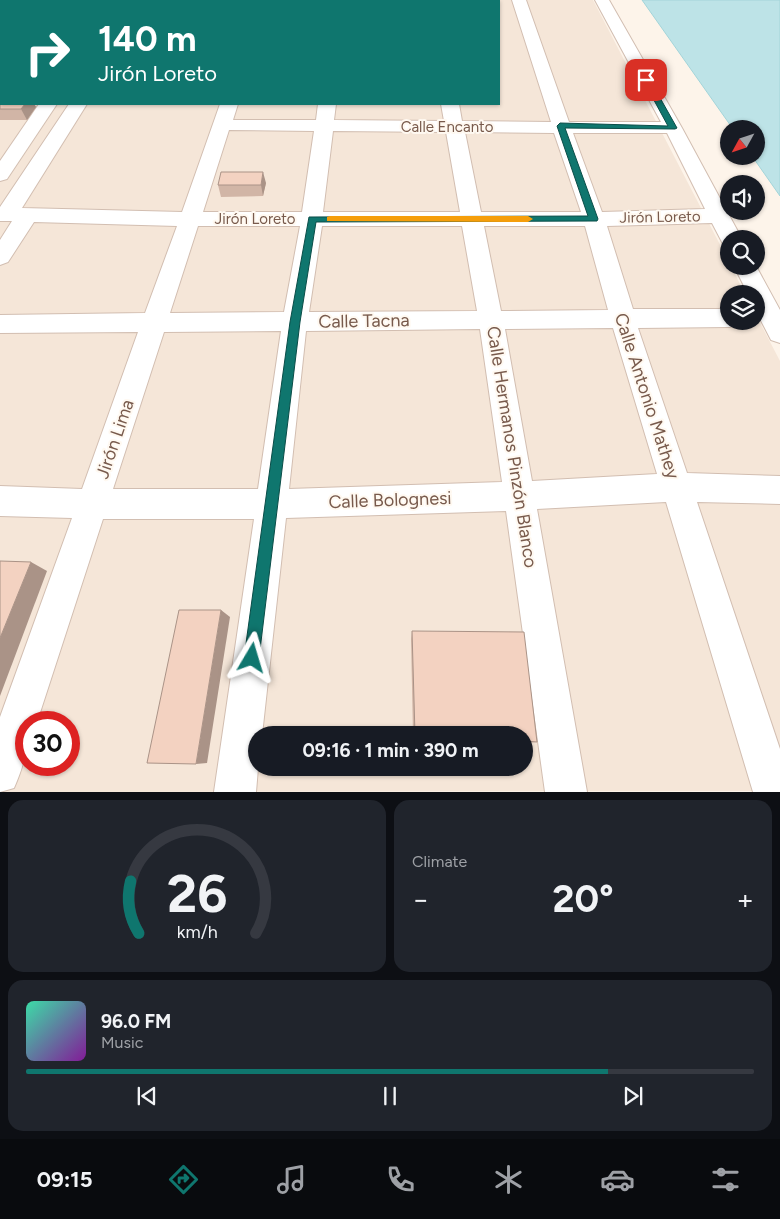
<!DOCTYPE html>
<html lang="en">
<head>
<meta charset="utf-8">
<style>
  :root { --surface:#171b24; --page:#20242c; --text:#f1f3f6; --muted:#9ea1a6; --line:#363941; --accent:#0f766e }
  body { margin:0; font-family:Figtree,sans-serif; background:var(--page); color:var(--text); height:100vh; display:flex; flex-direction:column; font-size:19px; white-space:nowrap }
  * { box-sizing:border-box; margin:0 }
  p { font-size:16px; color:var(--muted) }
  .icon { flex:none; width:28px; height:28px; fill:none; stroke:currentColor; stroke-width:2; stroke-linecap:round; stroke-linejoin:round }
  .map { position:relative; height:792px; overflow:hidden }
  .side { display:flex; flex-direction:column; gap:8px; padding:8px; background:#0d0f14; flex:1 }
  .side>* { flex:none }
  .hud { position:absolute; left:0px; top:0px; width:500px; height:105px; box-shadow:0 1px 4px #0004; background:#0f766e; color:#fff; overflow:hidden }
  .needle { width:32px; rotate:230deg }
  .controls { position:absolute; left:720px; top:120px; display:grid; gap:10px }
  .controls a { display:grid; place-items:center; width:45px; height:45px; border-radius:50%; background:var(--surface); box-shadow:0 1px 4px #0004; font-size:25px }
  .speed { position:absolute; left:15px; top:711px; display:flex; gap:10px; font-size:25px; font-weight:700; text-align:center }
  .speed>* { display:grid; place-content:center; width:65px; height:65px; border-radius:50%; background:var(--surface); box-shadow:0 1px 4px #0004; line-height:1 }
  .speed .limit { border:8px solid #d22; background:#fff; color:#111 }
  .pin { position:absolute; display:grid; place-items:center; width:42px; height:42px; color:#fff; margin:-21px; border-radius:10px; box-shadow:0 2px 8px #0006 }
  .me { position:absolute; width:55px; margin:-28px; rotate:7deg; stroke-linejoin:round; filter:drop-shadow(0 0 4px #0008) }
  .turn { display:flex; align-items:center; gap:18px; height:105px; padding:0 15px; font-size:22px }
  .turn .icon { width:65px; height:65px; stroke-width:2.5 }
  .turn b { display:block; font-size:35px; line-height:42px }
  .big { font-size:38px; font-weight:700; line-height:1.1 }
  .side .tile { flex:1; display:flex; flex-direction:column; justify-content:center; gap:8px; min-width:0; padding:0 18px; border-radius:15px; background:var(--page) }
  .side .dial { align-items:center; gap:0 }
  .dial svg { height:130px; overflow:visible; fill:none; stroke:var(--line); stroke-width:7; stroke-linecap:round; text-anchor:middle }
  .dial text { fill:var(--text); stroke:none }
  .song { display:flex; align-items:center; gap:15px }
  .cover { width:60px; height:60px; border-radius:8px; background:linear-gradient(135deg,hsl(160 70% 55%),hsl(290 70% 35%)) }
  .played { height:5px; border-radius:2px; background:linear-gradient(90deg,var(--accent) 80%,var(--line) 80%) }
  .keys { display:flex; justify-content:space-around; direction:ltr }
  .heat { display:flex; justify-content:space-between; align-items:center; font-size:28px; direction:ltr }
  .side .tiles { flex:1; display:grid; gap:8px; grid-template-columns:1fr 1fr }
  .tile:last-child { grid-column:span 2 }
  .trip { position:absolute; left:248px; top:726px; width:285px; height:50px; border-radius:25px; background:var(--surface); box-shadow:0 1px 4px #0004; font-weight:700; line-height:50px; text-align:center }
  .tab-bar { display:flex; height:80px; justify-content:space-around; align-items:center; background:#090b0e; color:var(--muted) }
  .tab-bar .icon { width:35px; height:35px }
  .tab-bar .selected { color:var(--accent) }
  .tab-bar b { font-size:22px; color:var(--text) }
  .map>svg:first-child { display:block }
</style>
</head>
<body>
<div class="map">
<svg width="780" height="792" viewBox="0 0 780 792">
  <rect width="100%" height="100%" fill="#fdf4ea"/>
  <path fill="#f5e6d8" fill-rule="evenodd" d="M0,0H593L729,262V266H731L745,294H729V321H756V315L780,361V791L0,792ZM1,1H499V104H1ZM26,722H69V765H26ZM256,735H524V768H256Z"/>
  <polygon fill="#bde3e7" stroke="#a3d4d9" points="642,0 780,0 780,196 752,156 756,156 756,129 733,129"/>
  <g fill="none" stroke-linecap="round" stroke-linejoin="round">
    <defs>
      <g id="minor">
        <polygon points="308,0 473,0 307,1"/>
        <path d="M512,0H526L569,122H661L595,0H609L682,128L742,239H729V246L723,244L712,223L607,226L633,309H729V321H740L738,325L729,327L638,328L687,473L780,476V504L697,502L780,749V792H753L666,502L537,509L587,792H545L506,511L286,518L262,735H256V768H258L256,792H214L254,519H103L37,722H26C26,751 26,761 14,788L0,792V717L72,518L0,516V486L82,489L138,332L0,333V315L145,313L177,226L34,222L8,262L0,265V240L12,221H0V207L69,104H87L22,208L182,212L220,104H238L233,120H316L318,104H336L334,120L444,121L441,104H459L462,121L551,122ZM229,130L314,131L302,212H203ZM333,131L446,132L460,212H323ZM465,132L554,133L581,212H481ZM573,133H667L705,209L602,212ZM198,226H300L284,312L170,313ZM322,226H462L477,311L309,312ZM484,226H585L608,310L501,311ZM613,328L657,474L532,481L505,329ZM480,329L502,482L289,489L306,331ZM281,331L258,489H113L164,332Z"/>
        <rect x="0" y="24" width="1" height="8"/>
        <rect x="0" y="57" width="1" height="10"/>
        <polygon points="39,104 57,104 7,179 0,181 0,161"/>
        <polygon points="734,266 756,266 780,310 780,343 771,340 756,311 756,294 748,294"/>
      </g>
    </defs>
    <use href="#minor" stroke="#d2beb1" stroke-width="2"/>
    <use href="#minor" fill="#fff" fill-rule="evenodd"/>
  </g>
  <g fill="#d1b5a6">
    <polygon points="0,96 1,104 34,104 36,107 27,120 0,120"/>
    <polygon points="266,183 263,196 221,197 218,185"/>
    <polygon points="412,631 537,742 524,743 524,735 413,735 411,639"/>
  </g>
  <g fill="#aa9387">
    <polygon points="25,104 34,104 36,107 27,120 21,109"/>
    <polygon points="263,172 266,183 263,196 261,185"/>
    <polygon points="31,562 47,571 0,696 0,638"/>
    <polygon points="221,610 230,617 207,763 196,764"/>
  </g>
  <g fill="#f3d2c1" stroke="#aa9387">
    <polygon points="0,96 1,96 1,104 25,104 21,109 0,109"/>
    <polygon points="221,172 263,172 261,185 218,185"/>
    <polygon points="0,561 31,562 0,638"/>
    <polygon points="179,610 221,610 196,764 147,763"/>
    <polygon points="412,631 524,632 537,742 524,741 524,735 415,735"/>
  </g>
  <polygon fill="#0f766e" stroke="#0a4d48" points="646,78 650,80 677,128 675,129 565,128 598,219 597,221 316,222 300,322 259,658 257,663 252,665 246,663 244,658 290,322 309,217 588,216 557,126 560,123 668,126 643,80"/>
  <polygon fill="#f59e0b" points="330,216 528,216 533,219 528,222 327,221 327,217"/>
  <g text-anchor="middle" stroke-width="4" stroke-linejoin="round" paint-order="stroke">
    <g font-size="15" fill="#785a4c" stroke="#fff9f1">
      <text x="447" y="132">Calle Encanto</text>
      <text transform="translate(660 217) rotate(-1)" y="5">Jirón Loreto</text>
      <text x="255" y="224">Jirón Loreto</text>
    </g>
    <g font-size="18" fill="#785a4c" stroke="#fff9f1">
      <text transform="translate(364 321) rotate(-1)" y="6">Calle Tacna</text>
      <text transform="translate(647 396) rotate(72)" y="6">Calle Antonio Mathey</text>
      <text transform="translate(115 439) rotate(-71)" y="6">Jirón Lima</text>
      <text transform="translate(512 447) rotate(81)" y="6">Calle Hermanos Pinzón Blanco</text>
      <text transform="translate(390 500) rotate(-2)" y="6">Calle Bolognesi</text>
    </g>
  </g>
</svg>
<div class="controls">
<a><svg class="needle" viewBox="-14 -14 28 28"><path d="M0-13l5 13h-10z" fill="#e53935"/><path d="M0 13l5-13h-10z" fill="#9ea1a6"/></svg></a>
<a><svg class="icon" aria-label="sound" viewBox="0 0 24 24"><path d="M4 9h4l5-4v14l-5-4H4zM17 9q2 3 0 6"/></svg></a>
<a><svg class="icon" aria-label="search" viewBox="0 0 24 24"><circle cx="10" cy="10" r="6"/><path d="M15 15l6 6"/></svg></a>
<a><svg class="icon" aria-label="layers" viewBox="0 0 24 24"><path d="M12 4l9 5-9 5-9-5zM3 14l9 5 9-5"/></svg></a>
</div>
<div class="speed"><div class="limit">30</div></div>
<div class="pin" style="left:646px;top:80px;background:#d93025"><svg class="icon" aria-label="arrive" viewBox="0 0 24 24"><path d="M6 21V4h12l-3 4 3 4H6"/></svg></div>
<svg class="me" style="left:252px;top:658px" viewBox="-20 -20 40 40"><path d="M0-17L14 15 0 8-14 15z" fill="#0f766e" stroke="#fff" stroke-width="4"/></svg>
<div class="trip">09:16 · 1 min · 390 m</div>
<div class="hud">
<div class="turn"><svg class="icon" aria-label="right" viewBox="0 0 24 24"><path d="M7 20v-9h11M14 6l5 5-5 5"/></svg><div><b>140 m</b>Jirón Loreto</div></div>
</div>
</div>
<section class="side">
<div class="tiles">
<div class="tile dial"><svg viewBox="0 0 100 80">
<path d="M14 69A42 42 0 1 1 86 69"/>
<path d="M14 69A42 42 0 0 1 9 37" stroke="#0f766e"/>
<text x="50" y="56" font-size="32" font-weight="700">26</text>
<text x="50" y="72" font-size="11">km/h</text>
</svg></div>
<div class="tile"><p>Climate</p>
<div class="heat"><a>−</a><b class="big">20°</b><a>+</a></div>
</div>
<div class="tile">
<div class="song"><i class="cover"></i><div><b>96.0 FM</b><p>Music</p></div></div>
<div class="played"></div>
<div class="keys"><svg class="icon" aria-label="previous" viewBox="0 0 24 24"><path d="M18 5L8 12l10 7zM5 5v14"/></svg><svg class="icon" aria-label="pause" viewBox="0 0 24 24"><path d="M8 5v14M16 5v14"/></svg><svg class="icon" aria-label="next" viewBox="0 0 24 24"><path d="M6 5l10 7-10 7zM19 5v14"/></svg></div>
</div>
</div>
</section>
<nav class="tab-bar">
<b>09:15</b>
<svg class="icon selected" aria-label="directions" viewBox="0 0 24 24"><path d="M12 3l9 9-9 9-9-9zM9 14v-3h6M13 9l2 2-2 2"/></svg>
<svg class="icon" aria-label="music" viewBox="0 0 24 24"><path d="M9 18V5l10-2v13"/><circle cx="6" cy="18" r="3"/><circle cx="16" cy="16" r="3"/></svg>
<svg class="icon" aria-label="phone" viewBox="0 0 24 24"><path d="M5 4h4l2 5-3 2q2 4 5 5l2-3 5 2v4C11 20 4 13 5 4z"/></svg>
<svg class="icon" aria-label="climate" viewBox="0 0 24 24"><path d="M12 3v18M4 7l16 10M4 17L20 7"/></svg>
<svg class="icon" aria-label="car" viewBox="0 0 24 24"><path d="M5 17H2v-5l4-1 3-4h7l3 4 3 1v5h-3M9 17h6M6 11h13"/><circle cx="7" cy="17" r="2"/><circle cx="17" cy="17" r="2"/></svg>
<svg class="icon" aria-label="filters" viewBox="0 0 24 24"><path d="M4 7h16M4 17h16"/><circle cx="9" cy="7" r="2"/><circle cx="15" cy="17" r="2"/></svg>
</nav>
</body>
</html>
